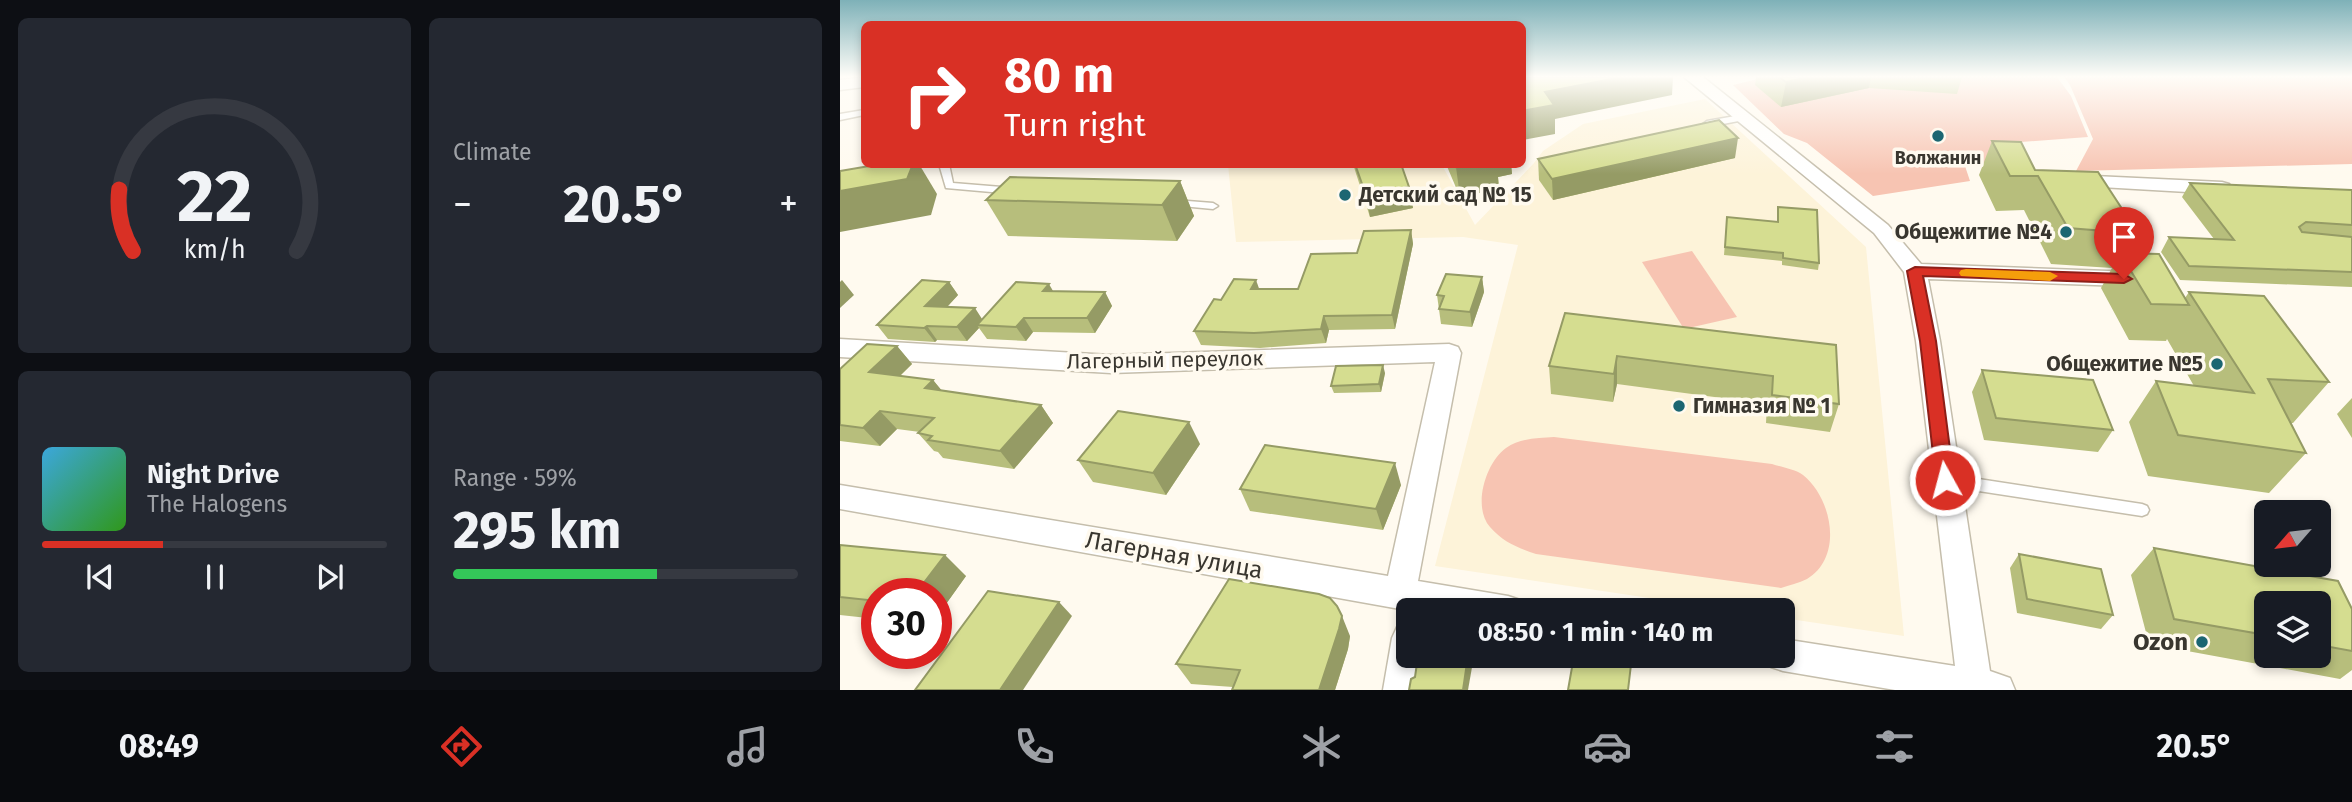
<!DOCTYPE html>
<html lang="en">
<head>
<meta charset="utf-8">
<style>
  :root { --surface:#171b24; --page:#242831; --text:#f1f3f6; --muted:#9ea1a6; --line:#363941; --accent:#d93025 }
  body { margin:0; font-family:"Fira Sans",sans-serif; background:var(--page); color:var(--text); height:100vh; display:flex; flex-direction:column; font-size:26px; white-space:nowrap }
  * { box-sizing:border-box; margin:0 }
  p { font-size:23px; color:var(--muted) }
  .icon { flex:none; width:38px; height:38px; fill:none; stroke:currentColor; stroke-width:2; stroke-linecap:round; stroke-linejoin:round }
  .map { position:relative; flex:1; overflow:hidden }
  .panel { display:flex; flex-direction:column; gap:18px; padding:18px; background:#0d0f14; width:840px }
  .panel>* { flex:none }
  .banner { position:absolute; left:21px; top:21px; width:665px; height:147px; border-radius:10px; box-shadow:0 4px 10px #0003; background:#d93025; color:#fff; overflow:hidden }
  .needle { width:46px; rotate:242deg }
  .fabs { position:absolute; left:1414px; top:500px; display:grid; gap:14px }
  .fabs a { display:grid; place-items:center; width:77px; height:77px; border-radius:10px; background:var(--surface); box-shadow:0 4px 10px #0003; font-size:35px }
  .speed { position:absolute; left:21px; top:578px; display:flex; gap:14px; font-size:35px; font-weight:700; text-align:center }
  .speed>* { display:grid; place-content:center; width:91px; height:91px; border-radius:50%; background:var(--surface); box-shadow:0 4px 10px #0003; line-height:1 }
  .speed .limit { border:10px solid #d22; background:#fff; color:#111 }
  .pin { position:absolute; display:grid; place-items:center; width:60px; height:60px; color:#fff; margin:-72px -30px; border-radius:50% 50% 50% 0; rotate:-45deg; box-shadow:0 0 7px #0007 }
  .pin .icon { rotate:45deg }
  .me { position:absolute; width:77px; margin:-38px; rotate:353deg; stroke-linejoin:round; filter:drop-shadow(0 0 5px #0008) }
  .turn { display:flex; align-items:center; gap:24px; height:147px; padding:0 28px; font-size:32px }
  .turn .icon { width:91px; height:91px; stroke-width:2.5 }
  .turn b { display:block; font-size:49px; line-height:60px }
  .big { font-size:52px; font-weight:700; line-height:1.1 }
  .panel .card { flex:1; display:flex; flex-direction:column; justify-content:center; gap:10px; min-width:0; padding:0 24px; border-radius:10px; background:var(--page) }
  .panel .dial { align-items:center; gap:0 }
  .dial svg { height:182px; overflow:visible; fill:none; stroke:var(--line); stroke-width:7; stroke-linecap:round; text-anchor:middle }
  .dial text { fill:var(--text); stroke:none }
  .song { display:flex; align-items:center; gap:21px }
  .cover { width:84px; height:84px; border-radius:10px; background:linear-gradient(135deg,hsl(200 70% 55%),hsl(110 70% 35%)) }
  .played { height:7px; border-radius:4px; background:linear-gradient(90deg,var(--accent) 35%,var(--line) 35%) }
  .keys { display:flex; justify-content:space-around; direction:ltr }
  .heat { display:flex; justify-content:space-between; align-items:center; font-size:38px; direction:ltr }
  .charge { height:10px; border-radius:5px; background:linear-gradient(90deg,#34c759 59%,var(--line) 0) }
  .panel .tiles { flex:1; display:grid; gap:18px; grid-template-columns:repeat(2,1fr) }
  .trip { position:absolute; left:556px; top:598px; width:399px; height:70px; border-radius:10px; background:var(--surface); box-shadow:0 4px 10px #0003; font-weight:700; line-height:70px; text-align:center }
  .dock { display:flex; height:112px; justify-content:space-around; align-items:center; background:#090b0e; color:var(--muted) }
  .dock .icon { width:49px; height:49px }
  .dock .current { color:var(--accent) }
  .dock b { font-size:32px; color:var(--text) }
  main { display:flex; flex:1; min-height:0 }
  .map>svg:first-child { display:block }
</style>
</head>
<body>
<main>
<section class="panel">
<div class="tiles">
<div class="card dial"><svg viewBox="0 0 100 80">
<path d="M14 69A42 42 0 1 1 86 69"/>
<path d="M14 69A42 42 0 0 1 8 42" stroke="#d93025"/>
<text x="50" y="56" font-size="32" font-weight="700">22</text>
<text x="50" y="72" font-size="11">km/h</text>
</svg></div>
<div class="card"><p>Climate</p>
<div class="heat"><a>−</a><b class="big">20.5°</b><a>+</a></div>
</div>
<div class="card">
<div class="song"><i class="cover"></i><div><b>Night Drive</b><p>The Halogens</p></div></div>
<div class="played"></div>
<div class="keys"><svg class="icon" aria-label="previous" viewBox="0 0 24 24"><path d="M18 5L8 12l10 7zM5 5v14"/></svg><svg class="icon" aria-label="pause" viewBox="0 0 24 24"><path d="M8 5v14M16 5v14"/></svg><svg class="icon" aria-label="next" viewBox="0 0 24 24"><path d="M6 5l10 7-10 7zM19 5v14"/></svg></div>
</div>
<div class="card"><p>Range · 59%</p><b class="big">295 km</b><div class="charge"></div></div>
</div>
</section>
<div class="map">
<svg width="1512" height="690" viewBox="0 0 1512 690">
  <rect width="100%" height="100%" fill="#fffaef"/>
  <polygon fill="#fdf3d9" points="865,99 1026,247 1064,636 943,618 943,611 896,611 595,566 678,245 623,237 396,242 388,165 602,165 635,225 694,163 703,151 743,124"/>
  <g fill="#f7c4b2">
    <polygon points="926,77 1217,77 1231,96 1248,137 1181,142 1184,161 1125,166 1130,181 1033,196 967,143 944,134 893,85"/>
    <polygon points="1224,77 1512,77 1512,164 1236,171 1253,139 1230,85"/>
    <polygon points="852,251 897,317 844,329 802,262"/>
    <path d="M714,437L932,464C941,467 955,469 963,475C992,498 1004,557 967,579C959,583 949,585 941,588L696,554C678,548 663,542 650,527C632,507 646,462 666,448C680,438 698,438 714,437Z"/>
  </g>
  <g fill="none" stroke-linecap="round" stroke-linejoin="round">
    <defs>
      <g id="service">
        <polygon points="24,110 24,115 0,120 0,114"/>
        <polygon points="901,115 905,118 904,120 867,127 863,124 867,121"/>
        <polygon points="99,164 109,164 113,183 174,188 179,191 174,194 106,188"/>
        <polygon points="335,200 373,203 378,206 373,209 331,205 330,203"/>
        <polygon points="1106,474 1302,504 1307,506 1309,510 1307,514 1302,516 1106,486 1101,484 1099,480 1101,476"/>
      </g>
      <g id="minor">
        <polygon points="24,77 24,87 0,90 0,80"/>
        <polygon points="844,77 863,77 1048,225 1081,264 1295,272 1265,224 1268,220 1282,220 1322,280 1319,285 1311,287 1088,279 1100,341 1150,671 1170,678 1175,690 1055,690 943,671 931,667 927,656 943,656 943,639 1115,666 1076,341 1064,272 1034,233"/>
        <polygon points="1233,175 1382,182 1389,184 1392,188 1389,192 1382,194 1226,185 1223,181 1226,177"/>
        <polygon points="0,339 271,355 609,344 618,347 621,353 578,581 668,596 680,600 684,611 560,609 0,509 0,485 548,576 595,362 271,373 0,357"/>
        <polygon points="569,622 569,656 583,656 577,690 543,690 552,638 557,627"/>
      </g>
    </defs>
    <use href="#service" stroke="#c5beac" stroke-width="3"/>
    <use href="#minor" stroke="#c5beac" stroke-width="3"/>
    <use href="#service" fill="#fff" fill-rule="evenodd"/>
    <use href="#minor" fill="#fff" fill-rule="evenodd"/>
  </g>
  <g fill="#b7be7c" fill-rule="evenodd">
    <polygon points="916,77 1122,77 1117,94 1029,88 941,107 915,85"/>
    <polygon points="1152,141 1195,170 1290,221 1303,234 1292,254 1345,298 1349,292 1489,382 1453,423 1450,423 1466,453 1429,493 1308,476 1289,422 1316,381 1354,386 1327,339 1326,341 1289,340 1261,288 1272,268 1211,264 1184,210 1156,211 1139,175"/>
    <polygon points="895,158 713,200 699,180 698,159"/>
    <polygon points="513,164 561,164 573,208 530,217"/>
    <polygon points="606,164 671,164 672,174 658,177 659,189 620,197"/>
    <polygon points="340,181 354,216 337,241 168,236 146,200"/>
    <polygon points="1350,183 1512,190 1512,287 1340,280 1321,252 1329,237 1374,239 1342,197"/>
    <polygon points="938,207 979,263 978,270 942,265 942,261 884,255 887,217 937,222"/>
    <polygon points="571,230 573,244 555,329 489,330 486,343 420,348 361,345 354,331 381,300 419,289 458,289 517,253"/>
    <polygon points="642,277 644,292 632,327 601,324 597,295"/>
    <polygon points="109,282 118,295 107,307 142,319 213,291 265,292 272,306 255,333 193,332 186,341 147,339 139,328 127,341 97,340 95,342 48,339 37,325"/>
    <polygon points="725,313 996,345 999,404 990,432 926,423 927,404 777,384 773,402 711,394 709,366"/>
    <polygon points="57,346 72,364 60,376 93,380 101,390 201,405 213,423 174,469 103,458 98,452 94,451 78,433 80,432 57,429 40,446 0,441 0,369"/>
    <polygon points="1142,370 1273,430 1258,452 1144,440 1132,392"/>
    <polygon points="545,373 541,392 494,393 491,386"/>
    <polygon points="1512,398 1512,438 1497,414"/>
    <polygon points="360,444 326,495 253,482 238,460"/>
    <polygon points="561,485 543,530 410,511 400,489"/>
    <polygon points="0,545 126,576 96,618 96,593 37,593 37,619 0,615"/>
    <path d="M1314,548L1512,609V670L1500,679L1309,644L1291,575ZM1426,604H1479V656H1426Z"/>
    <polygon points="1179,554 1273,615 1261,629 1177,613 1170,568"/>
    <polygon points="510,636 508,649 495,690 392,690 393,687 351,684 336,664"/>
  </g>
  <g fill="#959b65">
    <polygon points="782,77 833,77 832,95 715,119 715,134 682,140 682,111 705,92"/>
    <polygon points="969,77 1031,77 1029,88 941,107 946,82"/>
    <polygon points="898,138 895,158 713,200 712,179"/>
    <polygon points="73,164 79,164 97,194 91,215 0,232 0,191"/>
    <polygon points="629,164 671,164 672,174 658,177 659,189 620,197 616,167"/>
    <polygon points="340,181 354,216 337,241 322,205"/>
    <polygon points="569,187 573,208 530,217 526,195"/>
    <polygon points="571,230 573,244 555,329 552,315"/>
    <polygon points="642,277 644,292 632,327 630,312"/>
    <polygon points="2,280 14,295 0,308 0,282"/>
    <polygon points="416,280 421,294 411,289"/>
    <polygon points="109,282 118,295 95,320 85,306"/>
    <polygon points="209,284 217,298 203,291"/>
    <polygon points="265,292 272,306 255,333 247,318"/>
    <polygon points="135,308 144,322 137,325 139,328 127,341 117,327"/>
    <polygon points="484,316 489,330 486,343 481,329"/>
    <polygon points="184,318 193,332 186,341 176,327"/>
    <polygon points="87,326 97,340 95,342 84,328"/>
    <polygon points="57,346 72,364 45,390 29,372"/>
    <polygon points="777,356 777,384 773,402 774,374"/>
    <polygon points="543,365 545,373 541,392 539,384"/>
    <polygon points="93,380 108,398 85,388"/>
    <polygon points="201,405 213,423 174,469 160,451"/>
    <polygon points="40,411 57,429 40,446 23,428"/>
    <polygon points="349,422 360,444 326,495 313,473"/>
    <polygon points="555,463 561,485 543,530 536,509"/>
    <polygon points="105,555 126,576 96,618 96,593 76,593"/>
    <polygon points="219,602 232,616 183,690 160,690"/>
    <polygon points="502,616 510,636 508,649 495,690 479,690"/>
    <polygon points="628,656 634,656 628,690 623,690"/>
  </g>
  <g fill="#d5dd90" stroke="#959b65" stroke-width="2">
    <polygon points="682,77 782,77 705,92 714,105 682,111"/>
    <polygon points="939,77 969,77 946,82"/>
    <polygon points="879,120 898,138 712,179 698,159"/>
    <polygon points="1152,141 1181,142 1195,170 1258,172 1290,221 1294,221 1303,234 1228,228 1198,176 1170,176"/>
    <polygon points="41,164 73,164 67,179 0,191 0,171"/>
    <polygon points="515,164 561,164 569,187 526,195"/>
    <polygon points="615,164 629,164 616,167"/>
    <polygon points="170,177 340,181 322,205 146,200"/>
    <polygon points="1350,183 1512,190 1512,225 1466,222 1459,227 1462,232 1512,237 1512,272 1349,266 1329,237 1394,240"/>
    <polygon points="938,207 977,210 979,263 943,258 943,253 885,247 887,217 938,222"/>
    <polygon points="571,230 552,315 484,316 481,329 414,333 354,331 374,299 381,300 394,279 416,280 411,289 458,289 471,254 517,253 524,231"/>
    <polygon points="1280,253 1319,254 1349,305 1311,304"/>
    <polygon points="606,274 642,277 630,312 599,309 604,296 597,295"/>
    <polygon points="82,280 109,282 85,306 135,308 117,327 87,326 84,328 37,325"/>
    <polygon points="176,282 209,284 203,291 265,292 247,318 184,318 176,327 137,325"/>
    <polygon points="1349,292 1424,296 1489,382 1428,379 1466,453 1338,435 1316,381 1414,393"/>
    <polygon points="725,313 996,345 999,404 932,395 933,376 777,356 774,374 709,366"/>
    <polygon points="27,344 57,346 29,372 93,380 85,388 201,405 160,451 88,440 92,436 78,433 94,418 40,411 23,428 0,425 0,369"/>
    <polygon points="543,365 539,384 491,386 496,366"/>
    <polygon points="1142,370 1253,380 1273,430 1156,418"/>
    <polygon points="278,411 349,422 313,473 238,460"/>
    <polygon points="425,445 555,463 536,509 400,489"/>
    <polygon points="0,545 105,555 76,593 37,593 37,601 0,597"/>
    <polygon points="1314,548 1498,581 1512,609 1512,651 1479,645 1479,604 1426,604 1426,635 1334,619"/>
    <polygon points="1179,554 1261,569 1273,615 1187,599"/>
    <polygon points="389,579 479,594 490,598 497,606 502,616 499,629 479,690 392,690 400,670 336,664"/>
    <polygon points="148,591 219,602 160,690 75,690"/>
    <polygon points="578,656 628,656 623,690 569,690 571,679 575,677"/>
    <polygon points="734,656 792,656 788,690 728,690"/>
  </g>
  <linearGradient id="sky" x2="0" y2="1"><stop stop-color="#7eb1b8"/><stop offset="0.44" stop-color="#fffdf8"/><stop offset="1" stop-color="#fffdf8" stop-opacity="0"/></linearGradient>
  <rect width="1512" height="174" fill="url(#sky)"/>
  <polygon fill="#d93025" stroke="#8d1f18" stroke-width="2" points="1075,267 1284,274 1292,279 1284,283 1083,276 1096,341 1114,480 1112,485 1105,488 1099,485 1096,480 1080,341 1067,271"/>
  <polygon fill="#f59e0b" points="1126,269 1210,272 1218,276 1210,281 1121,276 1119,273 1121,270"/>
  <g fill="#1c6672" stroke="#fffaef" stroke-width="2.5">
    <circle cx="1098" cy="136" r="7"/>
    <circle cx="505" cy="195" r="7"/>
    <circle cx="1226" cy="232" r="7"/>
    <circle cx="1377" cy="364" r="7"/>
    <circle cx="839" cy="406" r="7"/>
    <circle cx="1362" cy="642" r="7"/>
  </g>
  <g text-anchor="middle" stroke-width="7" stroke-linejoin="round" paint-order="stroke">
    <g font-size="18" font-weight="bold" fill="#39362f" stroke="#fffaef">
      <text x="1098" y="164">Волжанин</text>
    </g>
    <g font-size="21" font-weight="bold" fill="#39362f" stroke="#fffaef" text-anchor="start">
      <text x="519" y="202">Детский сад № 15</text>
      <text x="1212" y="239" text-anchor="end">Общежитие №4</text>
      <text x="1363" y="371" text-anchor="end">Общежитие №5</text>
      <text x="853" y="413">Гимназия № 1</text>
    </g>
    <g font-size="21" fill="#39362f" stroke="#fffaef">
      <text transform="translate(325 360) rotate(-1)" y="7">Лагерный переулок</text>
    </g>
    <g font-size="24" fill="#39362f" stroke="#fffaef">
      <text transform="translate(334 555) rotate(10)" y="8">Лагерная улица</text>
    </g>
    <g font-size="24" font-weight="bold" fill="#39362f" stroke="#fffaef" text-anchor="end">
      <text x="1348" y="650">Ozon</text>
    </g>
  </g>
</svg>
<div class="fabs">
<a><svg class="needle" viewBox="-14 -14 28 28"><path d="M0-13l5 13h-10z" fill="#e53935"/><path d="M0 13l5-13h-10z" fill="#9ea1a6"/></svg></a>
<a><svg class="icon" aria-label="layers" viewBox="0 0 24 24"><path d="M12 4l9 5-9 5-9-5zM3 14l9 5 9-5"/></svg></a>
</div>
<div class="speed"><div class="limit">30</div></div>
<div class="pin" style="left:1284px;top:279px;background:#d93025"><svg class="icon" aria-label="arrive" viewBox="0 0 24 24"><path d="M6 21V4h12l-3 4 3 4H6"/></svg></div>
<svg class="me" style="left:1105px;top:480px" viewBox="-20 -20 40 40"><circle r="17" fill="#d93025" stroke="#fff" stroke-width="3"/><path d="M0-11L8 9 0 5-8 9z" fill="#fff"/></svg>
<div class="trip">08:50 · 1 min · 140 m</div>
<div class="banner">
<div class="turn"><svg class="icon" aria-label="right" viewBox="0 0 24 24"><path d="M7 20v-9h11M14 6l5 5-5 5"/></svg><div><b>80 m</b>Turn right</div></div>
</div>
</div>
</main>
<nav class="dock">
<b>08:49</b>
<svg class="icon current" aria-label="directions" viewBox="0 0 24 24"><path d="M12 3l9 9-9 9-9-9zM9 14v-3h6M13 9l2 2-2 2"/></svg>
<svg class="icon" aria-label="music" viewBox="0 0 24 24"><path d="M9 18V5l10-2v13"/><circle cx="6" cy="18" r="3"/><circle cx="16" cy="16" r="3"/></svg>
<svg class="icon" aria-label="phone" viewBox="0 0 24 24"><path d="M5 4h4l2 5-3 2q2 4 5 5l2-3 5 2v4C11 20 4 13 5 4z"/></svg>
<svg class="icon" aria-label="climate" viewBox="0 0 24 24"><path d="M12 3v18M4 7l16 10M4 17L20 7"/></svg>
<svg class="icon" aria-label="car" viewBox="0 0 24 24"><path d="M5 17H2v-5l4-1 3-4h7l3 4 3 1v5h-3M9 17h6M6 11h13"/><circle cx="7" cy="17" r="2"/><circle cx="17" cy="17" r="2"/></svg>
<svg class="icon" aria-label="filters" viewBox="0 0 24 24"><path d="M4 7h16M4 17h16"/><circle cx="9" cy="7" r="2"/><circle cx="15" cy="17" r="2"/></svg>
<b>20.5°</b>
</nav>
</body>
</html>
